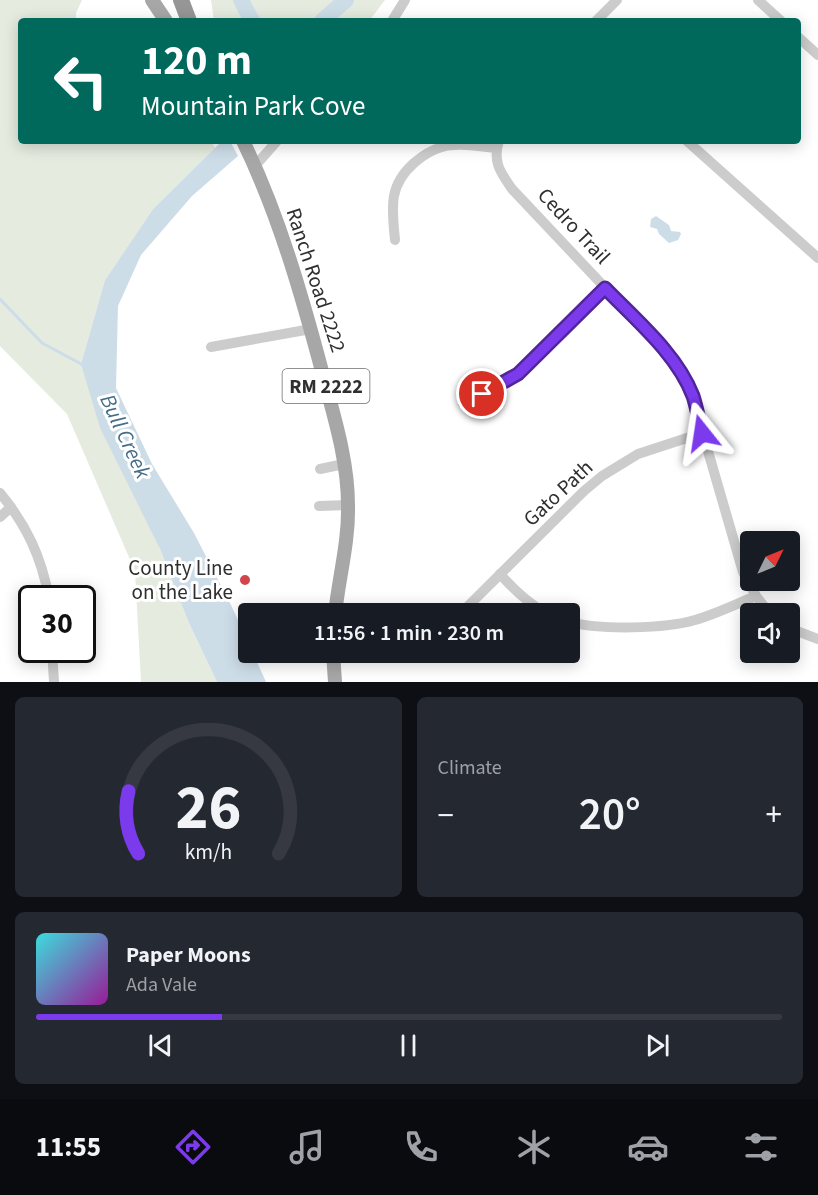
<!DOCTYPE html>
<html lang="en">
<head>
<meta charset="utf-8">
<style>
  :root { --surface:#171b24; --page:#242831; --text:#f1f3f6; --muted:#9ea1a6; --line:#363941; --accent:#7c3aed }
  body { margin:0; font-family:"Source Sans 3",sans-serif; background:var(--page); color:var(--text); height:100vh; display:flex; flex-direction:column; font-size:22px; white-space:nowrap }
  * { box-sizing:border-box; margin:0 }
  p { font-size:20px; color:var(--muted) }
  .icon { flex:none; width:33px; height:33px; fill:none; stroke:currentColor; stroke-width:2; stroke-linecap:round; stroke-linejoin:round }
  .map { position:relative; height:682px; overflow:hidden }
  .side { display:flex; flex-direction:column; gap:15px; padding:15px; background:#0d0f14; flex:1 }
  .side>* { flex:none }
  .hud { position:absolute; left:18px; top:18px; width:783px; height:126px; border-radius:6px; box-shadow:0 3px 15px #0003; background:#00695c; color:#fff; overflow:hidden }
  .needle { width:39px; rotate:47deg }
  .controls { position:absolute; left:740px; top:531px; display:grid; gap:12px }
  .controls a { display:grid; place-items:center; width:60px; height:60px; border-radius:6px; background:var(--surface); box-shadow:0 3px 15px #0003; font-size:30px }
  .speed { position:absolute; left:18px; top:585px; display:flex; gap:12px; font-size:30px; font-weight:700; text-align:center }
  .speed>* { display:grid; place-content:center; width:78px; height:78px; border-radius:50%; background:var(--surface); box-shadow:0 3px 15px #0003; line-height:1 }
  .speed .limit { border:3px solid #111; border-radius:9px; background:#fff; color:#111 }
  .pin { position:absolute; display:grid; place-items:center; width:51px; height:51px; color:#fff; margin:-26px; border:3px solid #fff; border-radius:50%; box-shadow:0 2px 6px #0007 }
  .me { position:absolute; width:66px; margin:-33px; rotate:345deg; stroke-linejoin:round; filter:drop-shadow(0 0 4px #0008) }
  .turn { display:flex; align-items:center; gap:21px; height:126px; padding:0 24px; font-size:27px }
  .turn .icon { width:78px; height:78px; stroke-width:2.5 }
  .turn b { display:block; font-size:42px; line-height:51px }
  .big { font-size:45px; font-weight:600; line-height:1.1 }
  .side .card { flex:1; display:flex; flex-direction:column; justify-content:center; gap:9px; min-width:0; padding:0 21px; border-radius:9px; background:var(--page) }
  .side .dial { align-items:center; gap:0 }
  .dial svg { height:156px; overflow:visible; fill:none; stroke:var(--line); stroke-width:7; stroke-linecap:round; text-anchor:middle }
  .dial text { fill:var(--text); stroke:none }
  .song { display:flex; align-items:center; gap:18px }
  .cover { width:72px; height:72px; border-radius:9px; background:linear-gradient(135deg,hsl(180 70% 55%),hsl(300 70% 35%)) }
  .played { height:6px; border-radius:3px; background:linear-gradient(90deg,var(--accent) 25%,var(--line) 25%) }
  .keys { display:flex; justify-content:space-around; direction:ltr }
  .heat { display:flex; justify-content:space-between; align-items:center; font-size:33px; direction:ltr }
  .side .tiles { flex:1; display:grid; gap:15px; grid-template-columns:1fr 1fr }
  .card:last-child { grid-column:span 2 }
  .trip { position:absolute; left:238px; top:603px; width:342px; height:60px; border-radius:6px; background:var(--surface); box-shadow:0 3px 15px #0003; font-weight:600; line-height:60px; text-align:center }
  .menu { display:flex; height:96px; justify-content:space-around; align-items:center; background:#090b0e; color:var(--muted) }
  .menu .icon { width:42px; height:42px }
  .menu .selected { color:var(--accent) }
  .menu b { font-size:27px; color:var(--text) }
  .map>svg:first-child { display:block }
</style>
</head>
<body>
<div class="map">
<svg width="818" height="682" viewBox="0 0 818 682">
  <rect width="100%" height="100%" fill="#fff"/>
  <g fill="#e5ebdf">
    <polygon points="0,0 82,0 76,13 76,21 21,21 21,141 211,141 215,148 153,209 105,280 81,364 160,549 188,621 217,682 141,682 135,571 67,414 0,346"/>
    <polygon points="211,0 385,0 369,21 214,21"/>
  </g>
  <g fill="#cddde8">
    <polygon points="222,141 230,141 238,156 192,196 141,255 118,306 116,388 152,464 194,533 231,605 249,644 249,652 253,653 266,682 217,682 188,621 160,549 100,428 81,364 105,280 153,209"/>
    <polygon points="656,216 669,225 671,231 680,232 681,234 678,240 669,243 659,234 657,229 650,227 651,219"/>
  </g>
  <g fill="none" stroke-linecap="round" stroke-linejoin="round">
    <polyline stroke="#cddde8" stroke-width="3" points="0,299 42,343 85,366"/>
    <g stroke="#cddde8" stroke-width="16">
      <polyline points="241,0 252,21"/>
      <polyline points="322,21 346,0"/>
    </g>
    <g stroke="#ccc" stroke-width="10">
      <polyline points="758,0 781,21"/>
      <polyline points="392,21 405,0"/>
      <polyline points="596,21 617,0"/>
      <polyline points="798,37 818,55"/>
      <path d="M499,141C492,162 501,173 512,189L662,348L678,369L692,396L743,572L756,596L770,614"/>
      <polyline points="687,141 818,258"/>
      <polyline points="255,166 277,141"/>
      <path d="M395,240C392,208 388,186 414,163C422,156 431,150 442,147C458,142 480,147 497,148"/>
      <polyline points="211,347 311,329"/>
      <polyline points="463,403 501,384 518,374 605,288"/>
      <polyline points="320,469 344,464"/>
      <path d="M0,493C27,526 41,556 49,598"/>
      <polyline points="319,506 349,505"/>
      <polyline points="0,517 11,507"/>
      <path d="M500,574C514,590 528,603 547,614"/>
      <polyline points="460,614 584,491 602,476 638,454 702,433"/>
      <path d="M570,622C600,630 665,629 695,620C716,614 736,604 756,596"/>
      <polyline points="789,628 818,639"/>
      <polyline points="52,650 54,682"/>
    </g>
    <g stroke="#a7a7a7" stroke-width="14">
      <polyline points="152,0 166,21"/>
      <path d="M243,141C279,215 302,296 323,375C334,416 348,461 348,505C349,541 339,577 335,614"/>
      <polyline points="333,652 335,682"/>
    </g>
    <polyline stroke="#969696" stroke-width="16" points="181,0 189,21"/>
  </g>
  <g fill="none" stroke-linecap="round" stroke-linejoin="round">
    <defs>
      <path id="route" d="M482,394L518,374L605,288C636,320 677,354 693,396C697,408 699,421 702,433"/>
    </defs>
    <use href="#route" stroke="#51269a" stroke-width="15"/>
    <use href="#route" stroke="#7c3aed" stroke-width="10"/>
  </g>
  <circle fill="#d1464d" stroke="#fff" stroke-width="2" cx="245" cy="580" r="6"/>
  <g text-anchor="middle" stroke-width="6" stroke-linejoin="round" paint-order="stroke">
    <rect fill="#fff" stroke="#6d6d6d" stroke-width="1.5" x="282.5" y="369" width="87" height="34" rx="4.5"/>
    <g font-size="20" font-weight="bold" fill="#2f2f2f">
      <text x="326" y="393">RM 2222</text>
    </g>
    <g font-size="21" fill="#2f2f2f" stroke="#fff">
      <text transform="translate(574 226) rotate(47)" y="7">Cedro Trail</text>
      <text transform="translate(316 280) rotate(72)" y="7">Ranch Road 2222</text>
      <text transform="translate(558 493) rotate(-43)" y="7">Gato Path</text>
    </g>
    <g font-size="21" fill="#2f2f2f" stroke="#fff" text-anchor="end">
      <text x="233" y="575">County Line<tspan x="233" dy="24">on the Lake</tspan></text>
    </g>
    <g font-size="22" font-style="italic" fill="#466d88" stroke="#fff">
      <text transform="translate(126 436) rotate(65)" y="8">Bull Creek</text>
    </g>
  </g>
</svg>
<div class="controls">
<a><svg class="needle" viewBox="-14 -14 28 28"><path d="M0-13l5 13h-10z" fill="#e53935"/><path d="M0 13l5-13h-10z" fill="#9ea1a6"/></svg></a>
<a><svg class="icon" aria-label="sound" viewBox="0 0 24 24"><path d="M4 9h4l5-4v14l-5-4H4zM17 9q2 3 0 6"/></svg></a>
</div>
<div class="speed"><div class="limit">30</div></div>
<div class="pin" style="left:482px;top:394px;background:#d93025"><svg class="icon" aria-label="arrive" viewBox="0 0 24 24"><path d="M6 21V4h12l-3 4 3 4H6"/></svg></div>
<svg class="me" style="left:702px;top:433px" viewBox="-20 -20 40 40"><path d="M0-17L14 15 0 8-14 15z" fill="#7c3aed" stroke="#fff" stroke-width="4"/></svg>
<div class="trip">11:56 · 1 min · 230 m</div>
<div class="hud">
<div class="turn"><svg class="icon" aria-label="left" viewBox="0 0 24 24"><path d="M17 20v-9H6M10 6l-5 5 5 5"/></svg><div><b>120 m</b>Mountain Park Cove</div></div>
</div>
</div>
<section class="side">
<div class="tiles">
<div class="card dial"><svg viewBox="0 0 100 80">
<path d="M14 69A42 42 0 1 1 86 69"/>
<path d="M14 69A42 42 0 0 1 9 37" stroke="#7c3aed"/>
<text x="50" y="56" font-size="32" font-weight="700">26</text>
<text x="50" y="72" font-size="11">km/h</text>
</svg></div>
<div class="card"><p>Climate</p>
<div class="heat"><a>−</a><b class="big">20°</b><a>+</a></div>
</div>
<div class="card">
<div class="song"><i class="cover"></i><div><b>Paper Moons</b><p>Ada Vale</p></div></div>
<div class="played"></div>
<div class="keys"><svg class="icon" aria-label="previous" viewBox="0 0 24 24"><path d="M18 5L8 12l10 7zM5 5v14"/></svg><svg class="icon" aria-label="pause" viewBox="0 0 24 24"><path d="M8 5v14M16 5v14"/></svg><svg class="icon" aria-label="next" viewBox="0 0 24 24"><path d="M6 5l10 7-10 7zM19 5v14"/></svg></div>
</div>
</div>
</section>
<nav class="menu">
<b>11:55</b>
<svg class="icon selected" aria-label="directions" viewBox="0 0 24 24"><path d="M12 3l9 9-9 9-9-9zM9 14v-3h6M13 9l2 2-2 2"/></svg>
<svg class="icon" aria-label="music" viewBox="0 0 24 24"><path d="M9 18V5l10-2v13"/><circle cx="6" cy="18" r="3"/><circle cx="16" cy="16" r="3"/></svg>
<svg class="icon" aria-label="phone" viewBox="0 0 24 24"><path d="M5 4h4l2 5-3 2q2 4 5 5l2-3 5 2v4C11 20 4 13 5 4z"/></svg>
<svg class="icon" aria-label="climate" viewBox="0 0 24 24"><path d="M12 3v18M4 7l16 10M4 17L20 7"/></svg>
<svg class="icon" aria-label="car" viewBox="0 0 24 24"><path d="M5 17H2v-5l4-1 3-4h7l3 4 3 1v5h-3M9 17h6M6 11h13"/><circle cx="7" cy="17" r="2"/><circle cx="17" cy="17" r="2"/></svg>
<svg class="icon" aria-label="filters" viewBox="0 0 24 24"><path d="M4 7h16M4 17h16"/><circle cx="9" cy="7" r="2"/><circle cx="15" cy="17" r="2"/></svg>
</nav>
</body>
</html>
